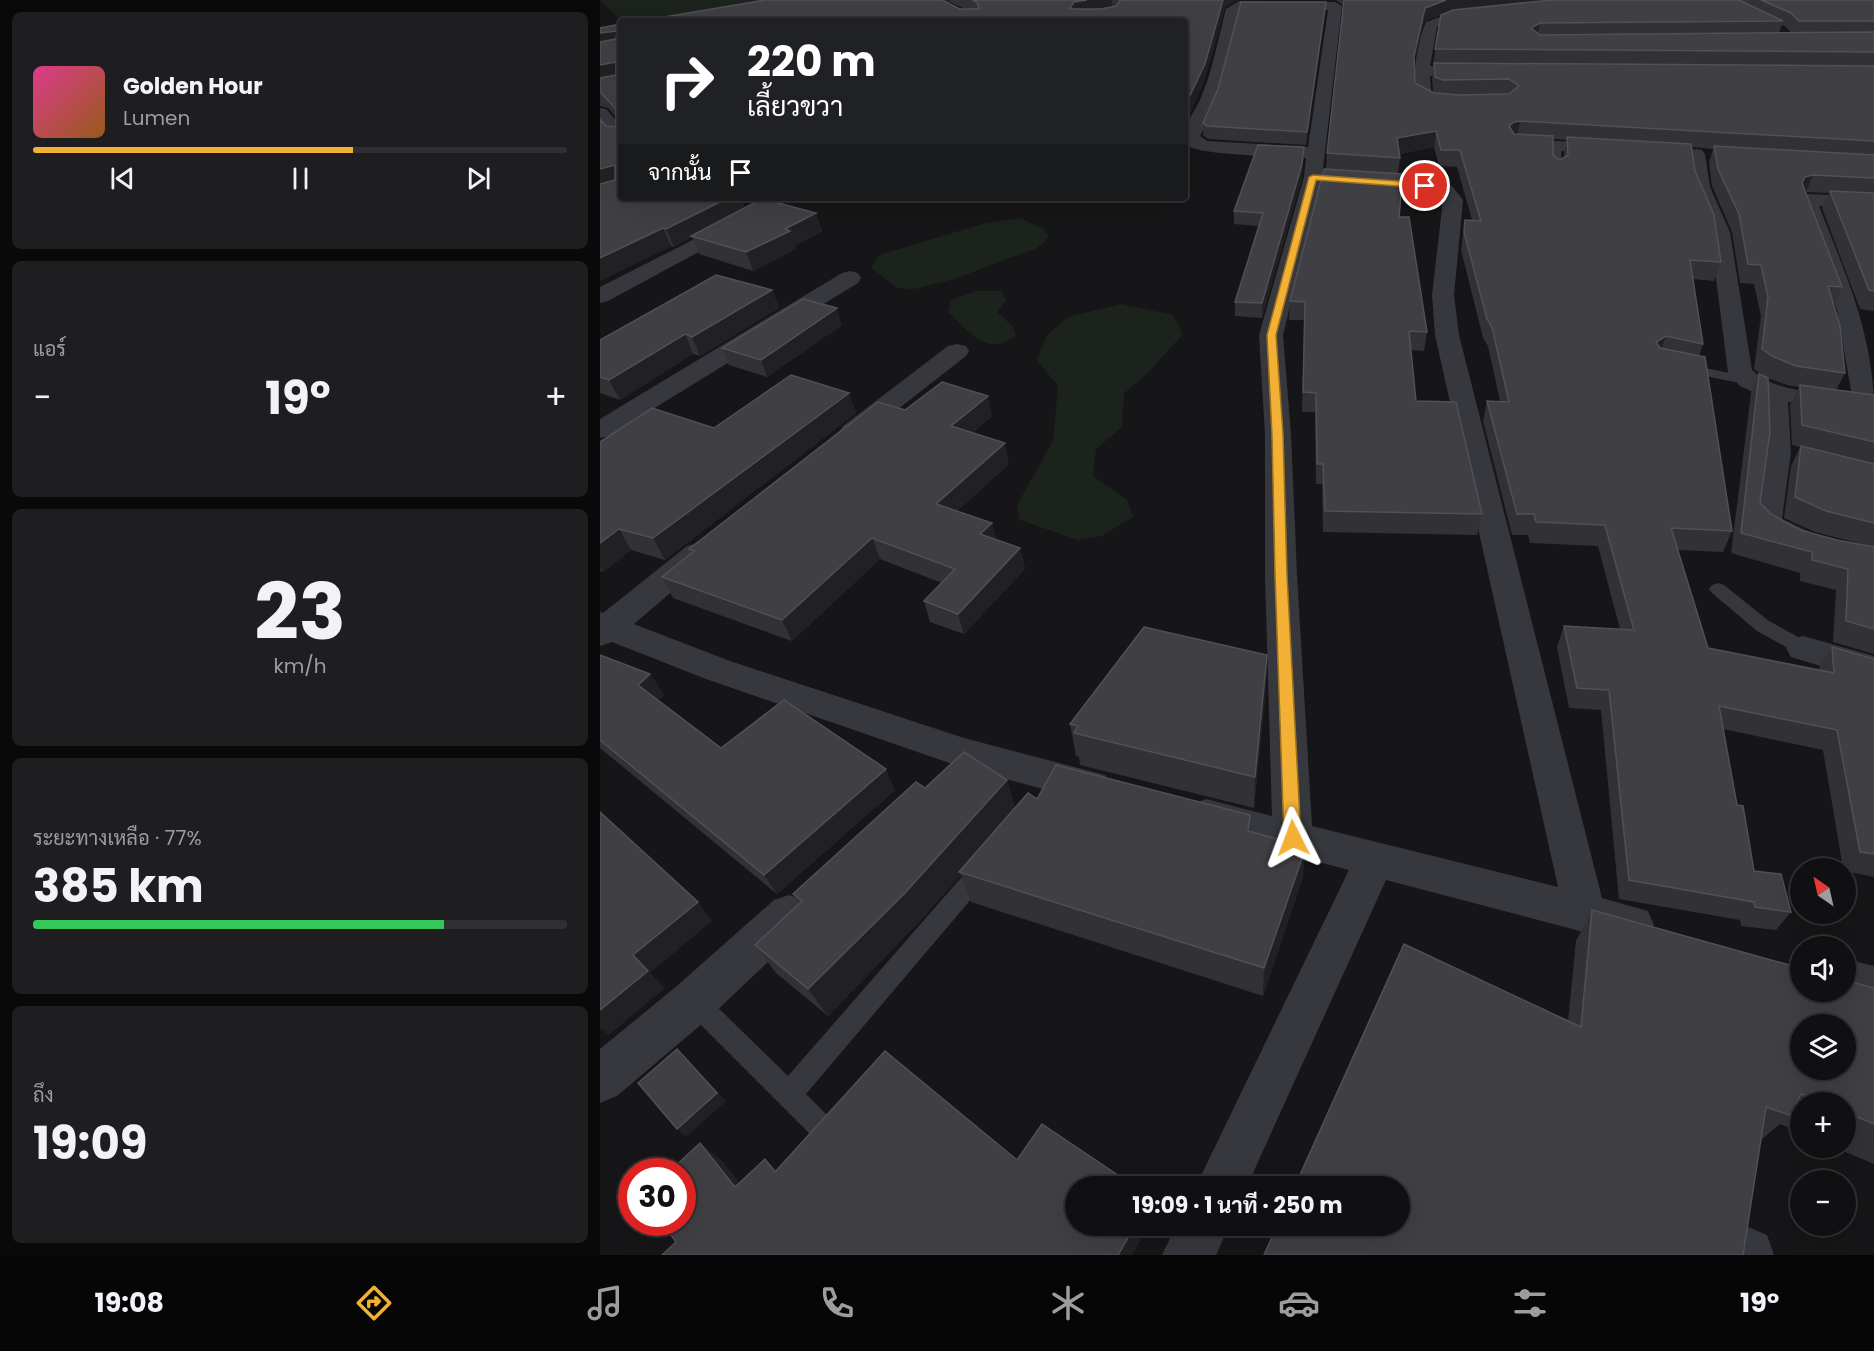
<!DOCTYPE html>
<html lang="th">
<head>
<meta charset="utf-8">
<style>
  :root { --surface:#101012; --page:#1e1e20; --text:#f1f3f6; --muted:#9c9d9f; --line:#303032; --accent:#f2b134 }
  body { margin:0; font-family:Poppins,Sarabun,sans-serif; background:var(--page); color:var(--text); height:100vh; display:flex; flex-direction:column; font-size:22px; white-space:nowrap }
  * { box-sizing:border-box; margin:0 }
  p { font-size:20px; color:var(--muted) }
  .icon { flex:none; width:33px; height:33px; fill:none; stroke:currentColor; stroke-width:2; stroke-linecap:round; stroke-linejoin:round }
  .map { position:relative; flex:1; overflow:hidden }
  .details { display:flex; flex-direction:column; gap:12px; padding:12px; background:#09090a; width:600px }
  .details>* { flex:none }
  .hud { position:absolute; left:18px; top:18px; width:570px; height:183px; border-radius:6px; box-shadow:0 6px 24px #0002,0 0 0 2px var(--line); background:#202124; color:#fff; overflow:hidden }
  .needle { width:39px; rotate:326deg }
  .buttons { position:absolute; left:1190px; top:858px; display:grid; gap:12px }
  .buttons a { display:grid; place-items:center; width:66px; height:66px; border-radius:50%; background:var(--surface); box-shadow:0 6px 24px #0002,0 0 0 2px var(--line); font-size:30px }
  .speed { position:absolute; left:18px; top:1158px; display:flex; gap:12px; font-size:30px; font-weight:700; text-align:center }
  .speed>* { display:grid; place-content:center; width:78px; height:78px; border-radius:50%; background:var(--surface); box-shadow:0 6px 24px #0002,0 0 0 2px var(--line); line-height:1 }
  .speed .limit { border:9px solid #d22; background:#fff; color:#111 }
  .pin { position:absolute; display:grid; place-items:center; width:51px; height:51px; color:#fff; margin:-26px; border:3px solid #fff; border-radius:50%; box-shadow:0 2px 6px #0007 }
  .me { position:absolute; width:66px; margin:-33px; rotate:357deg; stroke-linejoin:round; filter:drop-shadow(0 0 4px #0008) }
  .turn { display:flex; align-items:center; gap:21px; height:126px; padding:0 30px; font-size:27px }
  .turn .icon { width:78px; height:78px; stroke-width:2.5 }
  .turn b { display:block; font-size:42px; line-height:51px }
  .then { display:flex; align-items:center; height:57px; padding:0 30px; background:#0003; gap:12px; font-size:22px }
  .big { font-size:45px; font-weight:700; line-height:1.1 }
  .details .tile { flex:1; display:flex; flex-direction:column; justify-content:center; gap:9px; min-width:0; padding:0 21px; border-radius:9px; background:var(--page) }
  .details .dial { align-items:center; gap:0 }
  .dial b { font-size:78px; line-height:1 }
  .song { display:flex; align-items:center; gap:18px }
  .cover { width:72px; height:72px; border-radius:9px; background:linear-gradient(135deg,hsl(330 70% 55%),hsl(30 70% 35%)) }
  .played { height:6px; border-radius:3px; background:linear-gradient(90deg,var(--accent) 60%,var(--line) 60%) }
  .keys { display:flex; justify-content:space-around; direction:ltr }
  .heat { display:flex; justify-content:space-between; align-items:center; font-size:33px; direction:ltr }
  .charge { height:9px; border-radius:4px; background:linear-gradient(90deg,#34c759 77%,var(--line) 0) }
  .trip { position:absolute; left:465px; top:1176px; width:345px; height:60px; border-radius:30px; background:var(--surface); box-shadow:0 6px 24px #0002,0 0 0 2px var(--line); font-weight:700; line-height:60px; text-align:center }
  .menu { display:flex; height:96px; justify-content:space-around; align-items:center; background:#060607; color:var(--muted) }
  .menu .icon { width:42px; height:42px }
  .menu .current { color:var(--accent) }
  .menu b { font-size:27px; color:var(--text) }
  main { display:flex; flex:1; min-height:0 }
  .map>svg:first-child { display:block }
</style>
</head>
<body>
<main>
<section class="details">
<div class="tile">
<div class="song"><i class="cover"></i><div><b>Golden Hour</b><p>Lumen</p></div></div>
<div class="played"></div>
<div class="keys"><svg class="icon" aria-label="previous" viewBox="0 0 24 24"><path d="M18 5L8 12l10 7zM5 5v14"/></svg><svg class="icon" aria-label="pause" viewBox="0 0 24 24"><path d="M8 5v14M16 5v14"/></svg><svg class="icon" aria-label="next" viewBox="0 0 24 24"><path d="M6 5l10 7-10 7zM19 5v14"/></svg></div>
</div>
<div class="tile"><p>แอร์</p>
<div class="heat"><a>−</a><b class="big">19°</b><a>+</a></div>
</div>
<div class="tile dial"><b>23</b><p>km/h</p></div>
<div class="tile"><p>ระยะทางเหลือ · 77%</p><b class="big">385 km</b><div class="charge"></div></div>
<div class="tile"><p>ถึง</p><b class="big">19:09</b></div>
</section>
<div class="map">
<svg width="1274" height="1255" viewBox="0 0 1274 1255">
  <rect width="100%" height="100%" fill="#161618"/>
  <g fill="#1c231d">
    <polygon points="0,0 202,0 79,21 22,21"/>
    <polygon points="420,218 444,229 449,237 437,248 354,279 314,289 298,288 271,268 279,255 386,223"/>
    <path d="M377,291H402L406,300L397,312L413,327L416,336C384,357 372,333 348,312L351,300Z"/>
    <polygon points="521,304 573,315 583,334 545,376 524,393 522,427 496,449 493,476 527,500 533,517 502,536 478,540 420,520 417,505 453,441 458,386 437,360 447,335 468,317"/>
  </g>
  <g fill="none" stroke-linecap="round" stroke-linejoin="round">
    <g fill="#37383d" fill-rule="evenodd">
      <polygon points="956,143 961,146 962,172 957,175 952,172 951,146"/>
      <polygon points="1085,364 1145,376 1152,380 1145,384 1080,371 1078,368"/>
      <polygon points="1118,583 1124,585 1169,621 1209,643 1212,648 1209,653 1203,655 1197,653 1157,631 1112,593 1109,589 1112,585"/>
      <polygon points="381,861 389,864 392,871 389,878 206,1094 229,1117 233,1126 229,1135 220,1139 211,1135 85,1009 82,1001 85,993 94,989 103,993 188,1076 373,864"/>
    </g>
    <g fill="#37383d" fill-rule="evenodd">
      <path d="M639,1L735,2L742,6L722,177L683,335L691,434L697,575L712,826L958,887L835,335L832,295L843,200C831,185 777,187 756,186L749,184L747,180L749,176L756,174L825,179L852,186L863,200L854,295L859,335L1002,898L1048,911L1054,925L1048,939L1033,945L786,880L647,1186H596L749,870L606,833L592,828L586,816L592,804L606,799L672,816L665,575V434L659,335L704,177L706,158C687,156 598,156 587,145C577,135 594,112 599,102C612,74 618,39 626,9ZM642,9L728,10L708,147L607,141L600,136L616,100L639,11Z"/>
      <path d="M883,11L888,12L890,15L888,18L851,22L837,27L830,66H879L887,71L884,74L830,76L831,92L829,95H817C810,81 819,36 826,22L849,14Z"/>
      <polygon points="0,108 6,109 21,126 21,142 15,141 0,123"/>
      <polygon points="917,139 1011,144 1017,145 1020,149 1017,153 1011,154 911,148 908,144 911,140"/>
      <path d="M1096,149L1102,150L1105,154L1110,187L1130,232L1152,370C1176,393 1221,393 1252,396L1237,310L1197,200L1200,196L1207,194L1274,197V209L1219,206C1246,275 1274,336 1274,411L1267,413L1188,402L1191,452L1182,519L1214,534L1274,549V569C1240,561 1172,553 1152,522L1163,452L1162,396L1140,386L1128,372L1110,232L1092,187L1087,154L1090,150Z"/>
      <polygon points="134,219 141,221 144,225 141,229 8,301 0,303 0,287"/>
      <polygon points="250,271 258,273 261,278 258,283 9,436 0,438 0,419 242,273"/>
      <polygon points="357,344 366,346 369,351 366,356 261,438 252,440 243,438 239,432 243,426 348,346"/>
      <polygon points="98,543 109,546 113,553 109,560 34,624 130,661 364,738 505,775 511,786 505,797 492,802 364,768 106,679 12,642 0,646 0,612 3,613 87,546"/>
      <polygon points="1203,636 1274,656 1274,682 1191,657 1186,648 1191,639"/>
      <polygon points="189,895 204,900 210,914 204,928 110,1017 17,1096 0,1103 0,1049 78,985 174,900"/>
      <polygon points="1245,959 1274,966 1274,1010 1229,995 1228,992 1245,992"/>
      <polygon points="576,1226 629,1226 616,1255 562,1255"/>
      <polygon points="1148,1227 1167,1235 1174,1255 1120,1255 1128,1236"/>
    </g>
  </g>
  <g fill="#323236" fill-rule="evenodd">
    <path d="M165,0H637L625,7L605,79L585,124V21ZM350,2L365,9H360L348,3Z"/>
    <path d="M733,0H1274V311L1260,309L1222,208L1229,193L1205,192L1242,287L1234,305L1245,373L1236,390L1274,395V547L1215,532L1184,518L1191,466L1200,447L1192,445L1190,405L1199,387L1187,385L1168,378L1160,503L1171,514L1200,530L1237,540L1274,547V654L1233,642L1236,590L1200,581V573L1131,553L1151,393L1159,374L1162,375L1154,369L1161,316L1154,284L1140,283L1132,232L1112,186L1109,162L1113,149L1092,147L1095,171L1121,262L1114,281L1093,279L1103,344L1099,356L1132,531L1123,552L1078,550L1108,648L1219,670V668L1232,647L1274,659V877L1245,871V868H1243L1223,750L1123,729L1137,805L1154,871L1191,912L1176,930L1141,926L1140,920L1019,899L1001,710L969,708L957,647L964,626L1020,629L998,546L930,543L928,535H912L883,421L887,401H900L888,346L883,338L861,250L865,220H872L857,167L839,166L834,147L800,154V158L798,174L799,217L827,332L824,351L811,350L816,401L882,514L877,535L723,532L722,484H716L715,412H702L704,320H689L690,301L726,169L727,153L744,6L736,0ZM841,15L833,64H834L832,78L833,92L815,83L814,62L824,21ZM1182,25L1186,27L1192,33H1179ZM953,139L967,140L964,154V158L960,160L953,155Z"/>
    <polygon points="726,2 725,12 706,145 608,139 603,135 603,123"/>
    <polygon points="21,24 21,198 141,198 145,208 156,202 159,198 161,198 216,213 222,231 195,246 196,249 153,271 99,254 92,237 74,247 71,246 0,281 0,119 6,126 16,127 16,117 8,108 0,106 0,28"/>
    <polygon points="704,147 702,177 662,318 635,316 635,302 659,226 634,224 634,211"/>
    <polygon points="172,290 179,308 100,356 93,354 20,400 0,393 0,340"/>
    <polygon points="242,325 167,377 129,365 122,348"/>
    <polygon points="249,393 256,413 65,560 31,550 3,572 0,571 0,442 114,428"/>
    <polygon points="305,410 392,416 372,433 409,464 357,511 392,523 396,540 420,548 425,569 364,634 330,622 324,601 342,583 280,559 192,641 73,598 62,577 91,553 89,549"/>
    <polygon points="0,655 50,674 64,695 58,700 121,748 295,790 177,894 0,748"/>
    <polygon points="667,655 666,687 654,808 480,765 479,757 476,756 470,724"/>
    <polygon points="407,780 415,808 437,799 650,815 650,831 703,877 663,996 371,902 361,875 318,923 228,1016 176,973 155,945 199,904 193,894 325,788"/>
    <polygon points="992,910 1274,988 1274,1164 1236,1148 1245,1148 1245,1102 1200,1102 1200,1132 1180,1124 1161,1140 968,1021 976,941"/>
  </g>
  <g fill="#212124">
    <polygon points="338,0 350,0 350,2 340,7"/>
    <polygon points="487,0 512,0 513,9 472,21 470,8 474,2"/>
    <polygon points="623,0 637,0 625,7 605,79 585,124 585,106"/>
    <polygon points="846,0 959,0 849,12 824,21 812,70 814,56 825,8"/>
    <polygon points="726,2 725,12 706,145 707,132"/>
    <polygon points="940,23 937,37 931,28"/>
    <polygon points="17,31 21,42 0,49 0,33"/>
    <polygon points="16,62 21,74 0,81 0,65"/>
    <polygon points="920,121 917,137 911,138 909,126 914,122"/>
    <polygon points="836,131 834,147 795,155 797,138"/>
    <polygon points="704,147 702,177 662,318 662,303"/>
    <polygon points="15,165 21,179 0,188 0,169"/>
    <polygon points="1213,175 1206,192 1198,195 1202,183 1205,177"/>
    <polygon points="116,198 141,198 145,210 91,236 92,237 74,247 66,229"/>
    <polygon points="216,213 222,231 195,246 196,249 153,271 146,252 185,229"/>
    <polygon points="63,228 71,246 0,281 0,258"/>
    <polygon points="172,290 179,308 100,356 92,337"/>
    <polygon points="237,308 242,325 167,377 161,360"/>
    <polygon points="85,334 93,354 20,400 9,380"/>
    <polygon points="1066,336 1059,356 1056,342"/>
    <polygon points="249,393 256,413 65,560 53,538"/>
    <polygon points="388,396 392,416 356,446 351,426"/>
    <polygon points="405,443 409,464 342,524 336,504"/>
    <polygon points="392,523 397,543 380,534"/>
    <polygon points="19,529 31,550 3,572 0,567 0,543"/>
    <polygon points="272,538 280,559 192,641 182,620"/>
    <polygon points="420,548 425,569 364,634 358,614"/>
    <polygon points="667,655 666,687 654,808 655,777"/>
    <polygon points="50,674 64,695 52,706 38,685"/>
    <polygon points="286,769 295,790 177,894 164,875"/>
    <polygon points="407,780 416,811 359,872 361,875 318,923 228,1016 208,989"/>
    <polygon points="706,847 703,877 663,996 664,968"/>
    <polygon points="98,902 112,921 50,973 33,955"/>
    <polygon points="48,971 65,988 9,1035 0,1028 0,1010"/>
    <polygon points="77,1049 126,1101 86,1137 77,1129"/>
    <polygon points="100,1143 123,1162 157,1204 135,1187"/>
    <polygon points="165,1159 186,1178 175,1172"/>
    <polygon points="535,1226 549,1226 532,1255 518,1255"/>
  </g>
  <g fill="#3f3f44" stroke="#4f5156" stroke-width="1.5" fill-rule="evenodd">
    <polygon points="165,0 342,0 360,9 379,9 377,2 372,0 487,0 474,2 470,8 473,9 501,9 516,6 520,1 519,0 623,0 605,64 585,106 585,21 41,21"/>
    <polygon points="744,0 846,0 825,8 814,56 815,83 834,93 860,95 909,94 919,86 909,79 843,80 835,77 834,63 1274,66 1274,141 920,121 914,122 909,126 914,134 953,136 953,155 960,160 968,155 967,137 1091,144 1095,171 1114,215 1121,262 1090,260 1103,344 1066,336 1056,342 1060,348 1105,357 1132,531 1071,528 1108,648 1234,673 1232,647 1274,659 1274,854 1260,852 1237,730 1119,706 1137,805 1143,806 1154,871 1181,874 1191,912 1155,907 1154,902 1029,880 1009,690 977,688 964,626 1034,630 1005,525 936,522 934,514 917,514 887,401 909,402 892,327 887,319 864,232 865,220 881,221 860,150 841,150 836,131 797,138 800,158 727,153"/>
    <polygon points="952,0 1139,0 1183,21 940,23 931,28 940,35 1274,32 1274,52 835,49 841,15 853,10"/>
    <polygon points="1161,0 1274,0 1274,21 1199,21 1191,13"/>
    <polygon points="641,2 726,2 707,132 607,126 603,123 618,89"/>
    <polygon points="21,24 21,198 128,198 66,229 63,228 0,258 0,184 15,180 15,165 0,169 0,119 6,126 16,127 16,109 0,92 0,78 16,75 16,62 0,65 0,42 16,39 17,31 0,33 0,28"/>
    <polygon points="658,145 704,147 702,164 662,303 635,302 663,213 634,211"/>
    <polygon points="1114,146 1274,155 1274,178 1213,175 1205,177 1202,183 1242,287 1228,286 1240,326 1245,373 1196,366 1172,356 1162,349 1168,297 1161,265 1148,264 1139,214 1118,169"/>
    <polygon points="724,169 803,174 799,217 809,217 827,332 809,331 816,401 856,402 882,514 725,511 723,464 717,464 716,393 703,392 705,302 690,301"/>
    <polygon points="1230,191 1274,193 1274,291 1269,290"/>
    <polygon points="159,198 216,213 185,229 190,231 146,252 91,236 156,202"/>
    <polygon points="116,275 172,290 92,337 85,334 9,380 0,377 0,340"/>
    <polygon points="203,299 237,308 161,360 122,348"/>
    <polygon points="1159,374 1168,378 1170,432 1160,503 1171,514 1200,530 1237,540 1274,547 1274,629 1246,621 1248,569 1212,560 1212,552 1141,533"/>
    <polygon points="191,375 249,393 53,538 19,529 0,543 0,442 52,408 114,428"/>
    <polygon points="342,382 388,396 351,426 405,443 336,504 392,523 380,534 420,548 358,614 324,601 355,569 272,538 182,620 62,577 94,551 89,549 278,402 305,410"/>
    <polygon points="1200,385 1274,395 1274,442 1202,425"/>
    <polygon points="1201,446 1274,464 1274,523 1226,511 1195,497"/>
    <polygon points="544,627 667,655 655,777 474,733 478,726 470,724"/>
    <polygon points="0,655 50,674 38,685 121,748 184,700 286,769 164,875 0,740"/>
    <polygon points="364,752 407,780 304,894 208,989 155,945 202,901 193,894 316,782 325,788"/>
    <polygon points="456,765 650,815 648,831 706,847 664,968 359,872 428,793 437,799"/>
    <polygon points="0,812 98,902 33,955 48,971 0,1010"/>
    <path d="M992,910L1200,968V992H1245V980L1274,988V1124L1245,1112V1102H1222L1201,1094L1190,1115L1166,1107L1143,1255H664L677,1226H800V1186H695L804,944L981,1027ZM1200,1024H1245V1070H1200Z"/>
    <polygon points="77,1049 117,1093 77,1129 38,1083"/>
    <polygon points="285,1051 417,1160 442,1124 534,1186 476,1186 476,1226 535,1226 518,1255 62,1255 76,1242 62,1222 82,1222 82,1172 69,1172 100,1143 135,1187 165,1159 175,1172"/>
  </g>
  <polygon fill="#f2b134" stroke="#9d7322" stroke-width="1.5" points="713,175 825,183 829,186 825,188 716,180 676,335 683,434 687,575 701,838 699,843 693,845 687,843 684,838 675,575 672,434 667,335 709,177"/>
</svg>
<div class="buttons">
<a><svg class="needle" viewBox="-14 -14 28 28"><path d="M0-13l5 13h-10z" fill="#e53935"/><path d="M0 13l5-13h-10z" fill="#9c9d9f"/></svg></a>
<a><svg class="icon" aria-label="sound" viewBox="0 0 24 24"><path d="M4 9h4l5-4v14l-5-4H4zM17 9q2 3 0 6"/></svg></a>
<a><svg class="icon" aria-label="layers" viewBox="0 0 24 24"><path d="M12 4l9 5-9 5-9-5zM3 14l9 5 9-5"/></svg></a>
<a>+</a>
<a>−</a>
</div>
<div class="speed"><div class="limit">30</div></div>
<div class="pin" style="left:825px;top:186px;background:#d93025"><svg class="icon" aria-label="arrive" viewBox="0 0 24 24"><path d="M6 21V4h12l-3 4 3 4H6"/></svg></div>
<svg class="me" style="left:693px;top:838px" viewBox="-20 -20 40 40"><path d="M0-17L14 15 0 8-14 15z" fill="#f2b134" stroke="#fff" stroke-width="4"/></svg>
<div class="trip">19:09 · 1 นาที · 250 m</div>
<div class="hud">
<div class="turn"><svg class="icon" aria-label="right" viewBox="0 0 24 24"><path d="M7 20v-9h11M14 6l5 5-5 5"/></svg><div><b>220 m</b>เลี้ยวขวา</div></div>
<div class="then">จากนั้น<svg class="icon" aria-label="arrive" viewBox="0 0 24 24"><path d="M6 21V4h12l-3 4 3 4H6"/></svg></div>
</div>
</div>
</main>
<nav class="menu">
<b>19:08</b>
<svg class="icon current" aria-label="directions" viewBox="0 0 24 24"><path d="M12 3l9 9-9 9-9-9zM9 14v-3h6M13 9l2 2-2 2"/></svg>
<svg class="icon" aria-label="music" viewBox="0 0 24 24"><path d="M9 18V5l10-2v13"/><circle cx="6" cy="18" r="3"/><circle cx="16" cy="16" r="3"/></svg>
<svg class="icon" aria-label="phone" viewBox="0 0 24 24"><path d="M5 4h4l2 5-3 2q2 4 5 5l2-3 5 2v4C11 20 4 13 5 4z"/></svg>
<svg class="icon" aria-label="climate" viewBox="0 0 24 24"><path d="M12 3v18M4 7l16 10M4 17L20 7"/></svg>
<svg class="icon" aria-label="car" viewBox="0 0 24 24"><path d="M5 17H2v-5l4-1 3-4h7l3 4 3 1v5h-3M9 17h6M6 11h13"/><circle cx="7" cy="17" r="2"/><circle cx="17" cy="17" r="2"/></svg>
<svg class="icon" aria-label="filters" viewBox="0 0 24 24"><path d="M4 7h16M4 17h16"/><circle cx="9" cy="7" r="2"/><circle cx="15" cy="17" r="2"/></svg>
<b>19°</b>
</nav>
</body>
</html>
